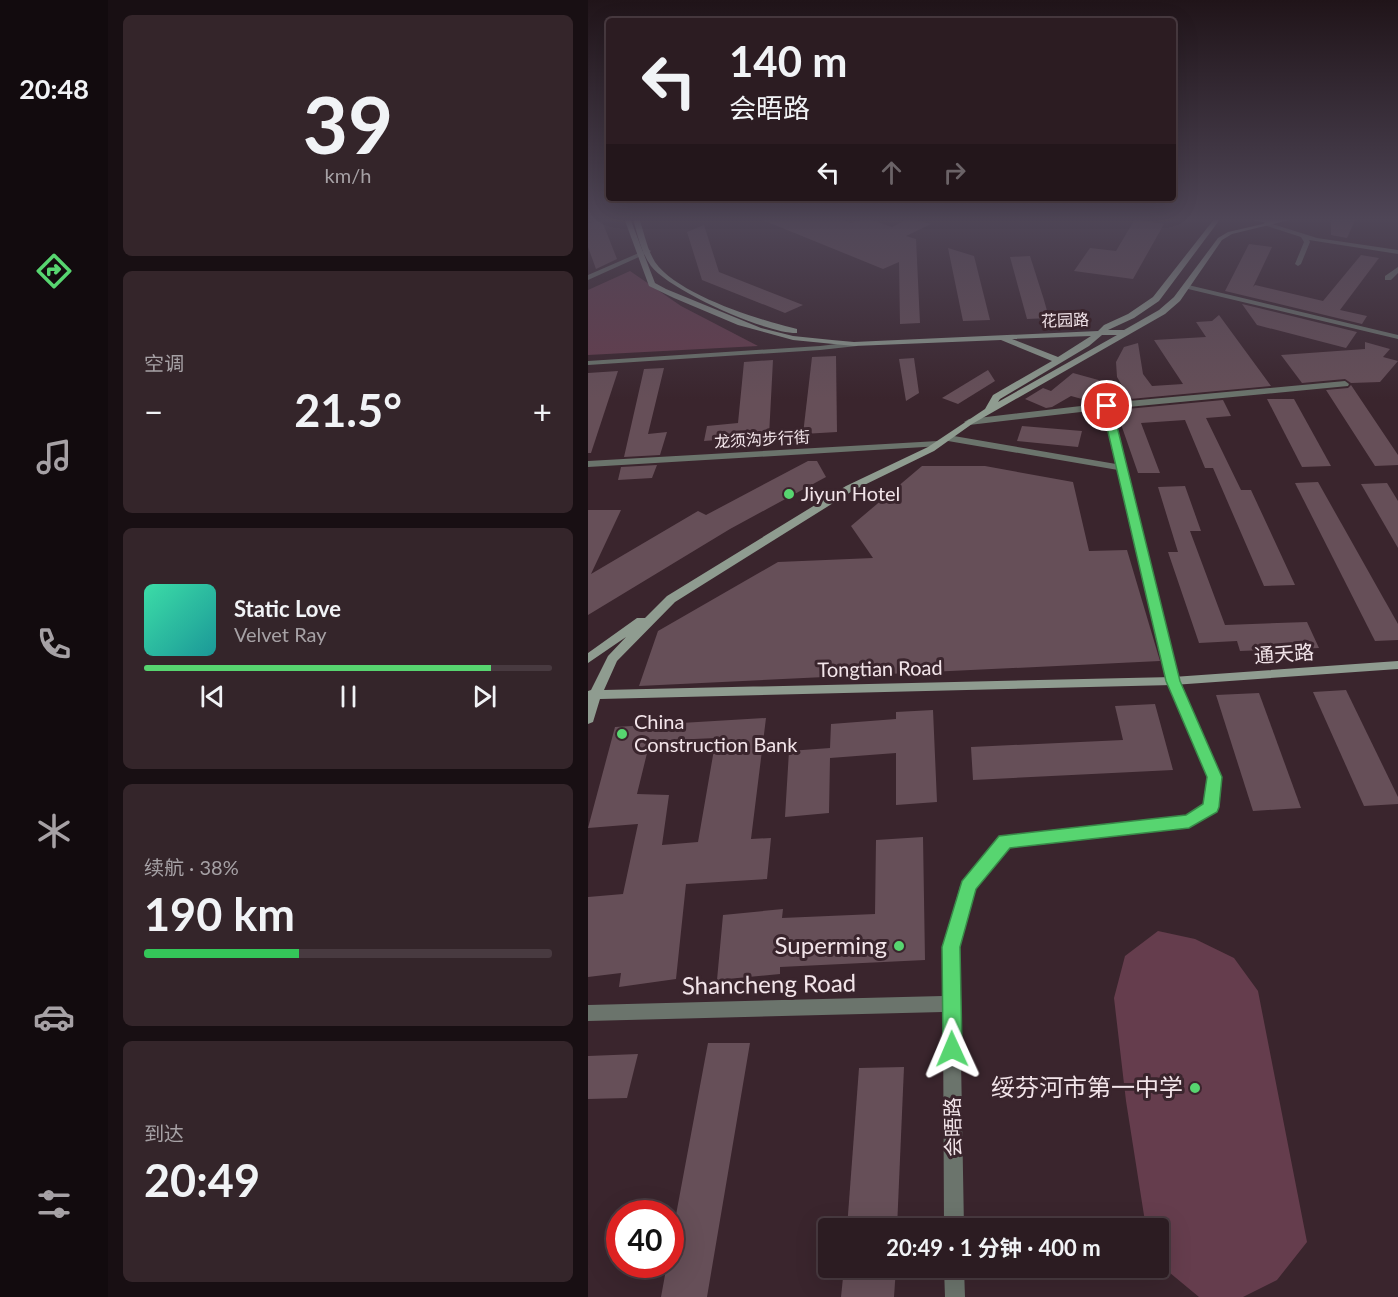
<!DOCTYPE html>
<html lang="zh">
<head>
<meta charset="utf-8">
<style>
  :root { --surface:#2c1c22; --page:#34252a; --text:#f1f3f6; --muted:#a6a1a5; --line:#483a40; --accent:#57d570 }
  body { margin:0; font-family:Lato,"Noto Sans SC",sans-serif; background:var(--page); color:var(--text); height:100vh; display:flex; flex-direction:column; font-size:22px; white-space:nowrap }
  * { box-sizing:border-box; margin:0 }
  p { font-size:20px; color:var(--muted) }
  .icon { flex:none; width:33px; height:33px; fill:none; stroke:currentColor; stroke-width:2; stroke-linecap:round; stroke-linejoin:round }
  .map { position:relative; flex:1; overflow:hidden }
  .drawer { display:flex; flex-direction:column; gap:15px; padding:15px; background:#180f13; width:480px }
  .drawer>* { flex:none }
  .banner { position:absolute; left:18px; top:18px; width:570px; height:183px; border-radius:6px; box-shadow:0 6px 24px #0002,0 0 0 2px var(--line); background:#2c1c22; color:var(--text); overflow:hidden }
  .speed { position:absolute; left:18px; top:1200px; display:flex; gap:12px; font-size:30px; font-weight:700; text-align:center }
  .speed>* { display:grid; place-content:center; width:78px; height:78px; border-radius:50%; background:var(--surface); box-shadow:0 6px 24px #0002,0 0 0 2px var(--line); line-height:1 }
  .speed .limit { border:9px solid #d22; background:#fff; color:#111 }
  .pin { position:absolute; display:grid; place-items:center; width:51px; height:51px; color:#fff; margin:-26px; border:3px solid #fff; border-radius:50%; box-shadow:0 2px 6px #0007 }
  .me { position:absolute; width:66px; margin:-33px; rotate:359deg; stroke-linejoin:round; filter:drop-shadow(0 0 4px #0008) }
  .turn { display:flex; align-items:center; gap:21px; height:126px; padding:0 24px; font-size:27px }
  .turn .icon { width:78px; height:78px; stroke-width:2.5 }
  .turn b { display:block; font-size:42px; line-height:51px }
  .lanes { display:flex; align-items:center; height:57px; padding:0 24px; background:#0003; justify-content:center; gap:30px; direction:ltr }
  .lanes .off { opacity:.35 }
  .big { font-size:45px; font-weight:700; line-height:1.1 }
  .drawer .card { flex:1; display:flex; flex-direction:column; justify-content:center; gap:9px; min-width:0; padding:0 21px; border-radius:9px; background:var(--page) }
  .drawer .dial { align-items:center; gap:0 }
  .dial b { font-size:78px; line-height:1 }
  .song { display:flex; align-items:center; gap:18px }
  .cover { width:72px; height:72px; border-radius:9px; background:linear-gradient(135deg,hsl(160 70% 55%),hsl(180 70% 35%)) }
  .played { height:6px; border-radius:3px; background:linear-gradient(90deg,var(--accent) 85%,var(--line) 85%) }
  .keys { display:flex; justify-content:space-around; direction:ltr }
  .heat { display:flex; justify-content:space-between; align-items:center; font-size:33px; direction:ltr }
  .charge { height:9px; border-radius:4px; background:linear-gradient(90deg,#34c759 38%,var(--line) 0) }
  .trip { position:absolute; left:230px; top:1218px; width:351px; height:60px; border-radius:6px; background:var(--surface); box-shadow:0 6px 24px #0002,0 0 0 2px var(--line); font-weight:700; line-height:60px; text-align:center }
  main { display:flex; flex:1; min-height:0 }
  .dock { display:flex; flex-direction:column; width:108px; justify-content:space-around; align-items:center; background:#120b0e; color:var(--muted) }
  .dock .icon { width:42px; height:42px }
  .dock .current { color:var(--accent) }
  .dock b { font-size:27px; color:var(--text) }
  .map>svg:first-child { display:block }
</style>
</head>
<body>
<main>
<nav class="dock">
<b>20:48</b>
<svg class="icon current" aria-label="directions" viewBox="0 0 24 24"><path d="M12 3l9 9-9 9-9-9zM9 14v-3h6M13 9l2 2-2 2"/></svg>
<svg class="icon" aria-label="music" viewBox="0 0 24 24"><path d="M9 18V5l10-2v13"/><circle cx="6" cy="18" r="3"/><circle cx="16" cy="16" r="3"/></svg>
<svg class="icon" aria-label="phone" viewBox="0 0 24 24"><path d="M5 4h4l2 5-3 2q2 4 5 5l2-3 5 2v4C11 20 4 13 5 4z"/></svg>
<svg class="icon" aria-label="climate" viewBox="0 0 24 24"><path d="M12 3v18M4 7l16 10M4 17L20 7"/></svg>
<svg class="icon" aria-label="car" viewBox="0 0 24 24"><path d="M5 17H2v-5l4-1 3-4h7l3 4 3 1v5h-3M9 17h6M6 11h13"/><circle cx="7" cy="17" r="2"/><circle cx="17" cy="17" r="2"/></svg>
<svg class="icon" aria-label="filters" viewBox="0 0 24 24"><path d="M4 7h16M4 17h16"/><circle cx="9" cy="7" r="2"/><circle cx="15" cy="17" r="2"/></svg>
</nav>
<section class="drawer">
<div class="card dial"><b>39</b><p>km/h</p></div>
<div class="card"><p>空调</p>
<div class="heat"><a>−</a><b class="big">21.5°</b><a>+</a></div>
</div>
<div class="card">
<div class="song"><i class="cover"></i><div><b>Static Love</b><p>Velvet Ray</p></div></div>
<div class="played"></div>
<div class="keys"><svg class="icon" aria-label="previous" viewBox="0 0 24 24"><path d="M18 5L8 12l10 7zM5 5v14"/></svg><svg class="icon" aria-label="pause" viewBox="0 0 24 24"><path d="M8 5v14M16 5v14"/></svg><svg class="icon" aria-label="next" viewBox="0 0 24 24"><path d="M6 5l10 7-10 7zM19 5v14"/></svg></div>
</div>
<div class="card"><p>续航 · 38%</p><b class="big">190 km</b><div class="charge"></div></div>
<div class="card"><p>到达</p><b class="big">20:49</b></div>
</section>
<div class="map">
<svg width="810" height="1297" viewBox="0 0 810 1297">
  <rect width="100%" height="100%" fill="#3a252d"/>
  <g fill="#653d4d">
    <polygon points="42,271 93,306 170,346 0,355 0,290"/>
    <polygon points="570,931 607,939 646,958 670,991 719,1242 689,1280 655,1297 611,1297 570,1263 570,1228 558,1228 538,1101 526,998 537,956"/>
  </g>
  <g fill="#664f58" fill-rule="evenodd">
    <polygon points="170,218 250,218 263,223 278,218 304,227 322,218 343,224 318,236 328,239 332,323 312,324 311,262 295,269"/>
    <polygon points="749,218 768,218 759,238 743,235 743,221"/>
    <polygon points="547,219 576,224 545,279 486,271 502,248 528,251"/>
    <polygon points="14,221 29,259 8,269 0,247 0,223"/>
    <polygon points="116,225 131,272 215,305 197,313 114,280 99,232"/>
    <polygon points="661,244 684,247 665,287 667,285 735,301 773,255 791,258 752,310 779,316 774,324 637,291"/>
    <polygon points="360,248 386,256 402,320 375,321"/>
    <polygon points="442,256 456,300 461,318 439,319 422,257"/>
    <polygon points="654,304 769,332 758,348 669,325"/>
    <polygon points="631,315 683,386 542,399 529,377 528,362 536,347 550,343 555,374 564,386 595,384 566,340 618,337 608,322 624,321"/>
    <polygon points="777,342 802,349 795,357 810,361 792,382 763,383 757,379 714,383 693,355 777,349"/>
    <polygon points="248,356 249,432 215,434 224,357"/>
    <polygon points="326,358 331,393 318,401 311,359"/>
    <polygon points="185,360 181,436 116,441 119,426 150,423 156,362"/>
    <polygon points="76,368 60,434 79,432 72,455 36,457 56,369"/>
    <polygon points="400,370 407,381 370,404 354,398"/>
    <polygon points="30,371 3,453 0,453 0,373"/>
    <polygon points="485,373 514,381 494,399 483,396 464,407 458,408 437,399 455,388 463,391"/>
    <polygon points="763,385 810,455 810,465 787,466 738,390 760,388"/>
    <polygon points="679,399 706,399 743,466 714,467"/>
    <polygon points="635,400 643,416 618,418 653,490 663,490 707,585 676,586 625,468 617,468 597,420 553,423 572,473 550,473 528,410"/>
    <polygon points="434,426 494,431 490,447 429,441"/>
    <polygon points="220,461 229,461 238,477 142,529 0,615 0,510 33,510 3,574 110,511 118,515"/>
    <polygon points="69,465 64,478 30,480 33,467"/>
    <polygon points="334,466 397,466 485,482 501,551 539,550 572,661 51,686 70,631 190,562 285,558 263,526"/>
    <polygon points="730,482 810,624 810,640 787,641 707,483"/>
    <polygon points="799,483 810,501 810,548 773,484"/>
    <polygon points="597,486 613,531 602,531 637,625 719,622 731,648 652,651 649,641 611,643 580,552 590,552 570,487"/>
    <polygon points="758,690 810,797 810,804 776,806 725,692"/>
    <polygon points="671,693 713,808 665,811 628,695"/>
    <polygon points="567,704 585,770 385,780 383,747 535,740 527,706"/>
    <polygon points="345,710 349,802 308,805 308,753 242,758 241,813 197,817 201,751 242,748 243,724 308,719 308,712"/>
    <path d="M178,718L163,839L183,838L179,879L98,884L88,979L31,987L33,973L0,977V897L35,894L50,824L0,828L27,727ZM128,738L110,842L74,845L81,795L49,794L62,741Z"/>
    <polygon points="335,837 337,960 192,967 192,974 129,980 135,915 195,909 194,918 287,914 288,840"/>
    <polygon points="120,1043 162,1043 119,1297 73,1297 79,1264 82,1264 82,1247"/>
    <polygon points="50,1054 39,1098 0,1099 0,1056"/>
    <polygon points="316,1067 309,1228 259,1228 271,1068"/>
    <polygon points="256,1268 308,1268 306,1297 253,1297"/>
  </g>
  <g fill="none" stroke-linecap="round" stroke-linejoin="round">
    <polygon fill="#6b746c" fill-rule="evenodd" points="350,441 353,442 353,446 0,467 0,461"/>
    <g fill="#6b746c" fill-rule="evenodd">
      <polygon points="678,222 729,238 810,250 810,254 721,240 722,242 713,264 710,266 707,264 716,242 713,237 676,225 676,223"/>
      <polygon points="60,249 63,251 62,252 0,280 0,275"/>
      <polygon points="810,267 810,273 803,280 797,280 797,276"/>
      <polygon points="757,381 761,384 760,386 519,409 381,425 376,422 381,419 519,403"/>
    </g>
    <g fill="#6b746c" fill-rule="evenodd">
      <polygon points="596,284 810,335 810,339 596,288"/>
      <polygon points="266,342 270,344 269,346 232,350 0,365 0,361 232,346"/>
      <polygon points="519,403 523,406 591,681 634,777 630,807 628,811 601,827 421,847 387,889 371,947 376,1228 356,1228 355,1012 0,1021 0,1005 355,996 355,947 372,886 412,837 598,816 616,804 620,777 579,681 530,470 360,441 355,438 360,435 528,464 515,406"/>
      <polygon points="356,1268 376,1268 377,1297 357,1297"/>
    </g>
    <g fill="#8f9c90" fill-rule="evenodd">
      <path d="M36,218H42L67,283L78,289L173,328L205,336L244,340L266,342L510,331L516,325L540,314L565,297L627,218H633L571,301L546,318L520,330H536L571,310L586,297L630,238L640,232L679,223L654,218H709L644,234L634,240L592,301L577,314L384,424L346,451L266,490L87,602L29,661L16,690L585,677L810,661V669L585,685L12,699L5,722L0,724V691L3,690L20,656L38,637L0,663V653L49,618H57L79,596L258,486L340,447L397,409L405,395L464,361L413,340L266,346L205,340L150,325L86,298L61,286ZM514,335H529L410,402L412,399L501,346ZM503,336L470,357L424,339Z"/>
      <path d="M45,218H51C56,232 59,249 67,262C90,295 171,320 209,329V333C179,334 81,290 63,266C53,252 49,234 45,218Z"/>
    </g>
  </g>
  <linearGradient id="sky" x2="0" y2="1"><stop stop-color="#201419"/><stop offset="0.55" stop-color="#4f4657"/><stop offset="1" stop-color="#4f4657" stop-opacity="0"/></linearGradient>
  <rect width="810" height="399" fill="url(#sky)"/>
  <polygon fill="#57d570" stroke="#398a49" stroke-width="1.5" points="519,403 524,406 592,681 634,777 631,807 629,812 601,828 422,848 388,889 372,947 374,1049 371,1056 364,1059 357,1056 355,1049 354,947 374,881 411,836 598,815 615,804 619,777 578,681 514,406"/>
  <g fill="#57d570" stroke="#3a252d" stroke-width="2">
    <circle cx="201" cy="494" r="6"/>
    <circle cx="34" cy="734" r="6"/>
    <circle cx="311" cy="946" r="6"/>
    <circle cx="607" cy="1088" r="6"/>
  </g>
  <g text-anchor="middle" stroke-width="6" stroke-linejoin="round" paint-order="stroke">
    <g font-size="16" fill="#f2e4e9" stroke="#3a252d">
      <text transform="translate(477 320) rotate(-2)" y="6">花园路</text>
      <text transform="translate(174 439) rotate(-3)" y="6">龙须沟步行街</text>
    </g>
    <g font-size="20" fill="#f2e4e9" stroke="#3a252d" text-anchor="start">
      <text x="213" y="501">Jiyun Hotel</text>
      <text x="46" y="729">China<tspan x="46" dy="23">Construction Bank</tspan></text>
    </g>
    <g font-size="20" fill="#f2e4e9" stroke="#3a252d">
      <text transform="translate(696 654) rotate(-4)" y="7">通天路</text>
      <text transform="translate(292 669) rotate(-1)" y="7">Tongtian Road</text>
      <text transform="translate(365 1127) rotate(-91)" y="7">会晤路</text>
    </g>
    <g font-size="24" fill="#f2e4e9" stroke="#3a252d" text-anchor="end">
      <text x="299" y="954">Superming</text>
      <text x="595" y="1096">绥芬河市第一中学</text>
    </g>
    <g font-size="24" fill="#f2e4e9" stroke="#3a252d">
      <text transform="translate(181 985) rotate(-1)" y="8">Shancheng Road</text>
    </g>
  </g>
</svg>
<div class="speed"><div class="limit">40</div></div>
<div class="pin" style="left:519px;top:406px;background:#d93025"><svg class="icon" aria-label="arrive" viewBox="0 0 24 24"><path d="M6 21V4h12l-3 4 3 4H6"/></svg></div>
<svg class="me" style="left:364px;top:1049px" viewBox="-20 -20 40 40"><path d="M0-17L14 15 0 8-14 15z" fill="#57d570" stroke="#fff" stroke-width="4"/></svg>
<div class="trip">20:49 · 1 分钟 · 400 m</div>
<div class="banner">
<div class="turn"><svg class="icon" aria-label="left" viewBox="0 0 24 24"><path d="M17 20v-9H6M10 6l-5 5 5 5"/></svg><div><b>140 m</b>会晤路</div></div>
<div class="lanes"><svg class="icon" aria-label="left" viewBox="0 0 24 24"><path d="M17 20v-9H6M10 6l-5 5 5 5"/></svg><svg class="icon off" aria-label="ahead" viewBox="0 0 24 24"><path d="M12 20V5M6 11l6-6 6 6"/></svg><svg class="icon off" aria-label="right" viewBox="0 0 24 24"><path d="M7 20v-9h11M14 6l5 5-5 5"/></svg></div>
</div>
</div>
</main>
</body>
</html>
